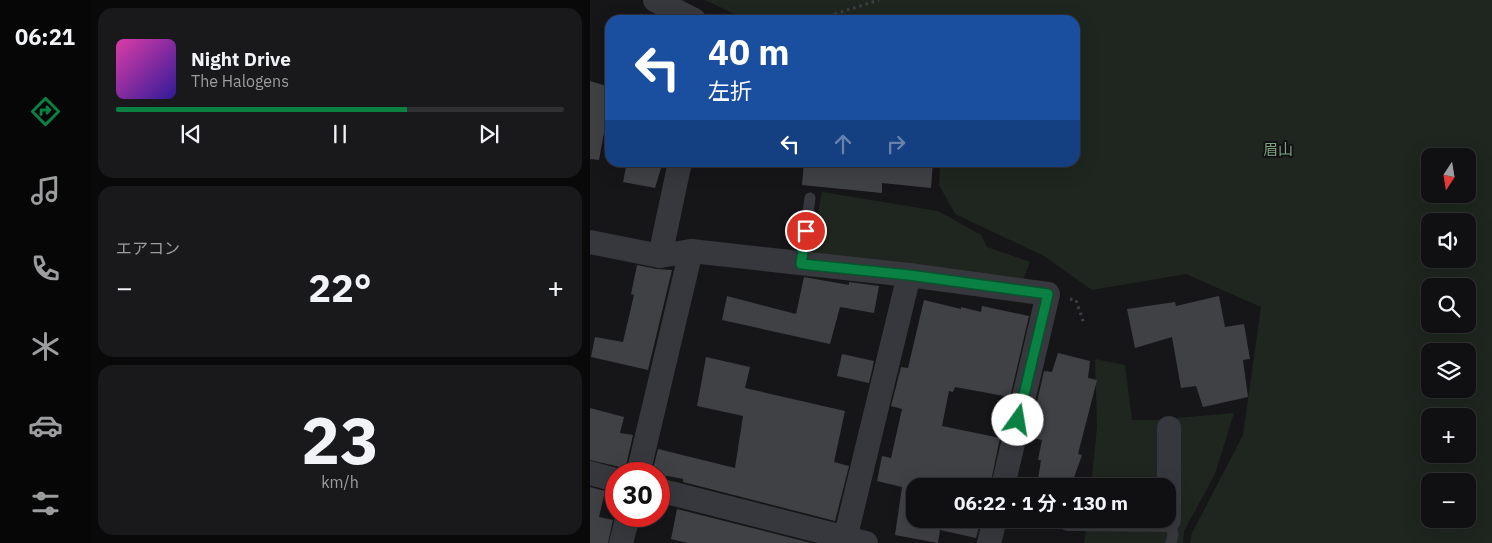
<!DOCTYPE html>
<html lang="ja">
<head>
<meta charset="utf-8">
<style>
  :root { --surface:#101012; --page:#19191b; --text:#f1f3f6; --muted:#9c9d9f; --line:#303032; --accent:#0b8043 }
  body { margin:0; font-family:"IBM Plex Sans","Noto Sans JP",sans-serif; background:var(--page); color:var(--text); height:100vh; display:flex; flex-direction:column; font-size:19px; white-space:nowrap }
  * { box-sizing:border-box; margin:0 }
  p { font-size:16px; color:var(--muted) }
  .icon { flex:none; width:28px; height:28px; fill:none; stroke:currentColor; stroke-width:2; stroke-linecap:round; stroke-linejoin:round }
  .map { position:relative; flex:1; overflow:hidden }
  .panel { display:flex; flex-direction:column; gap:8px; padding:8px; background:#09090a; width:500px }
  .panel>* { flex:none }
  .top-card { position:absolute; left:15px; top:15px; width:475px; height:152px; border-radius:15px; box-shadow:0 5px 20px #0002,0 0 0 1px var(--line); background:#1a4fa0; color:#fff; overflow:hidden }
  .needle { width:32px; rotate:192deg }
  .fabs { position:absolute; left:831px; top:148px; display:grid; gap:10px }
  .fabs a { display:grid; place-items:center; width:55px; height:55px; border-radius:10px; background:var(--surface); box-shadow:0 5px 20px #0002,0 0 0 1px var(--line); font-size:25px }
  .speed { position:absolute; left:15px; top:462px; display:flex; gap:10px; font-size:25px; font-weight:700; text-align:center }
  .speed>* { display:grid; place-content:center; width:65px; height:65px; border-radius:50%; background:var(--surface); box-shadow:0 5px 20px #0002,0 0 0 1px var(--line); line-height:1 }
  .speed .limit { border:8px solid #d22; background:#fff; color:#111 }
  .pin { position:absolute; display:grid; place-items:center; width:42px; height:42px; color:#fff; margin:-21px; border:2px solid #fff; border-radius:50%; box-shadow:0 1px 5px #0007 }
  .me { position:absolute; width:55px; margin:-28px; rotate:13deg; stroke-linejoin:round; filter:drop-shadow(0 0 4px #0008) }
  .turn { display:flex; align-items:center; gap:18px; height:105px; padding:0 20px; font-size:22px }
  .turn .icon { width:65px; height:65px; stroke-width:2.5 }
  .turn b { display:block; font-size:35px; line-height:42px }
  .lanes { display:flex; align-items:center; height:48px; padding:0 20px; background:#0003; justify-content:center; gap:25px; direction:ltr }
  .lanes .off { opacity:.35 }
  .big { font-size:38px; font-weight:700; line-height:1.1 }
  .panel .tile { flex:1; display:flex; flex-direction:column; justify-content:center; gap:8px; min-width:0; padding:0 18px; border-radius:15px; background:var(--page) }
  .panel .dial { align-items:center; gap:0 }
  .dial b { font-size:65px; line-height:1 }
  .song { display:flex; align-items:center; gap:15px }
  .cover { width:60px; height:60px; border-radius:8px; background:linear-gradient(135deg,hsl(320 70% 55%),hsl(250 70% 35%)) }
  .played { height:5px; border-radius:2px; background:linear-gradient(90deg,var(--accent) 65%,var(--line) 65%) }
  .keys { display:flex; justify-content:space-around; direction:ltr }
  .heat { display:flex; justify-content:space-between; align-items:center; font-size:28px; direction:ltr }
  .trip { position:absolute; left:316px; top:478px; width:270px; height:50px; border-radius:15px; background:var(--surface); box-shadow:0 5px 20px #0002,0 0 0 1px var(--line); font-weight:700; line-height:50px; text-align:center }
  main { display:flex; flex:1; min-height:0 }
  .tab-bar { display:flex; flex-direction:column; width:90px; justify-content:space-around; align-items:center; background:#060607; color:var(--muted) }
  .tab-bar .icon { width:35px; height:35px }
  .tab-bar .selected { color:var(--accent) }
  .tab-bar b { font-size:22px; color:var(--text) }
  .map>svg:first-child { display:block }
</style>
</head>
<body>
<main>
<nav class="tab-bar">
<b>06:21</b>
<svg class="icon selected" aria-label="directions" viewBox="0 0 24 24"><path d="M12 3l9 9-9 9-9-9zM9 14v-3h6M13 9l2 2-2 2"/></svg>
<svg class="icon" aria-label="music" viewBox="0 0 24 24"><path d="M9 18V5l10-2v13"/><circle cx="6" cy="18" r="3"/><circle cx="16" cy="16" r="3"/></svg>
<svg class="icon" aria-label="phone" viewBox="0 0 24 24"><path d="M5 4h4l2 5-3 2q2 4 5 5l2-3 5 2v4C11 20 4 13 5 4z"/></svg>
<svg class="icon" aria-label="climate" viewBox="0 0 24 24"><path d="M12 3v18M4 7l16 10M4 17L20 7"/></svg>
<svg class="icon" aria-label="car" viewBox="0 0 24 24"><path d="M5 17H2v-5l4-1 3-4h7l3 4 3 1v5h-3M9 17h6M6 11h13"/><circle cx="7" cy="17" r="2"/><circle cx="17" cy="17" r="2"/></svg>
<svg class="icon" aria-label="filters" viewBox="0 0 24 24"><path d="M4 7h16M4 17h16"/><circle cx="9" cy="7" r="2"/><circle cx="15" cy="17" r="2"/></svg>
</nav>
<section class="panel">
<div class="tile">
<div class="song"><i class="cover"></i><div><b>Night Drive</b><p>The Halogens</p></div></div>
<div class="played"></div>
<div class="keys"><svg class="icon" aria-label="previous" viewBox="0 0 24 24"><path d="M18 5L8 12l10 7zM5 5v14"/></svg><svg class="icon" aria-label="pause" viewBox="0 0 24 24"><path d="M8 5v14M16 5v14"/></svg><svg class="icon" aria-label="next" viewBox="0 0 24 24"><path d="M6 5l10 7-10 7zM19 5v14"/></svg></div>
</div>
<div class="tile"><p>エアコン</p>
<div class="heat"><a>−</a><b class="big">22°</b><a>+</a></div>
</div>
<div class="tile dial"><b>23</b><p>km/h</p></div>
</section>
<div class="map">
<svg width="902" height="543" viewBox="0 0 902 543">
  <rect width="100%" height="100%" fill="#161618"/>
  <g fill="#1e261f" fill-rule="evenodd">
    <path d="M115,0H902V543H600L602,533L653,435L671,307L596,274L502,290L454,256L365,214L349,185L350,163L485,162V20H157ZM878,156V194H840V156ZM840,221H878V259H840ZM840,286H878V324H840ZM878,351V389H840V351ZM878,416V454H840V416ZM840,481H878V519H840Z"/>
    <polygon points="232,192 348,211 391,235 397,247 440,262 433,280 220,254"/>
    <polygon points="505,359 535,365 542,420 563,420 644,413 625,474 594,531 593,543 494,543 496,530 578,519 578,486 501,486 507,427"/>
  </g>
  <g fill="#404145">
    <polygon points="0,81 20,87 20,100 9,160 0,159"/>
    <polygon points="37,162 68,162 67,167 71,168 65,188 33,182"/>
    <polygon points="214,162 343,162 341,188 292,183 292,193 212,185"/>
    <polygon points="47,265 67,269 82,270 58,370 1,357 5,337 33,342 44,295 41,294"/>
    <polygon points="214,277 259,285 259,282 289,286 284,313 250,307 240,344 132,320 137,296 206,314"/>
    <polygon points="629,296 635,327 654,324 660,359 653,360 658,397 613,407 606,386 591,388 582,337 545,348 537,309 585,302 586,306"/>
    <polygon points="334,300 371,309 371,307 391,312 392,306 439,316 412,432 407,431 414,396 365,387 363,392 359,391 352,426 410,438 400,486 325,486 325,519 391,519 386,538 350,530 348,543 305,535 312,487 287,481 292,456 301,458 312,409 301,406 311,367 318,368"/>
    <polygon points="468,353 500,361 498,378 507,380 488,454 492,455 481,486 447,486 451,460 448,460 452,440 439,437 454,371 462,372"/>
    <polygon points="252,354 284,361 279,383 247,376"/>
    <polygon points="116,357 160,367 155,388 255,411 244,462 259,466 245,521 93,482 93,479 62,473 68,449 145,468 153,416 107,406"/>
    <polygon points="0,408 34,417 30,433 43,435 35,470 30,467 0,460"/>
    <polygon points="0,487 15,491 9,517 23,520 18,543 0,543"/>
    <polygon points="87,509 221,543 98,543 81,539"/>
  </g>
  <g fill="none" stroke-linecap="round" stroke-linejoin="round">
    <g stroke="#3d3f44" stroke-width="3" stroke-dasharray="2.5 4" stroke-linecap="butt">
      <polyline points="226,20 289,0"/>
      <polyline points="480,299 486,300 494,324"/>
    </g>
    <g stroke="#37383d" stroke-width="11">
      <polyline points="211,264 220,198"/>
      <polyline points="579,520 583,534 581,543"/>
    </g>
    <g stroke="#37383d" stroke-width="24">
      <polyline points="65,0 104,20"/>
      <polyline points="90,162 70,256 101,251 319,275 458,294 413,486"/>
      <polyline points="0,242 70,256"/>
      <polyline points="0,473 26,480"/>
      <polyline points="48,474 101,251"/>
      <polyline points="69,490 276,543"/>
      <polyline points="479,519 579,520 579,428"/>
      <polyline points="31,543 38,516"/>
      <polyline points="254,543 319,275"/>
      <polyline points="399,543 405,519"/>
    </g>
  </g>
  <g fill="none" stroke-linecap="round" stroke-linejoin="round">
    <defs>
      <polyline id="route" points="216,231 211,264 319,275 458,294 428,420"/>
    </defs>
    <use href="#route" stroke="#07532c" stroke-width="12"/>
    <use href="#route" stroke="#0b8043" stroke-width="9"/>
  </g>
  <g text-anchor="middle" stroke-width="4" stroke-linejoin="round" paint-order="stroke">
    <g font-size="15" fill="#7fa381" stroke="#111113">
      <text x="688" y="155">眉山</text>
    </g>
  </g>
</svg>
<div class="fabs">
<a><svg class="needle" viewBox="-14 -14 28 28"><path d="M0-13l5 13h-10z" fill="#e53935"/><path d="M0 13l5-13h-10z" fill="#9c9d9f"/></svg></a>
<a><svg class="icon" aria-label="sound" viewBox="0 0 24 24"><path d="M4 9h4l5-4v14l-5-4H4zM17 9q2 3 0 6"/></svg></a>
<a><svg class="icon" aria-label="search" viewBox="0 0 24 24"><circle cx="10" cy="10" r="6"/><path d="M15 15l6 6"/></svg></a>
<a><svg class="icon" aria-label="layers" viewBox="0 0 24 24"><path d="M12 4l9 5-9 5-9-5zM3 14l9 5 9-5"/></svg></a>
<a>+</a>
<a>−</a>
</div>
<div class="speed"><div class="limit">30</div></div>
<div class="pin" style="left:216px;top:231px;background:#d93025"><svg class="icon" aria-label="arrive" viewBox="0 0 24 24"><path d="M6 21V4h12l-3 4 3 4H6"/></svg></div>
<svg class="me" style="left:428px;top:420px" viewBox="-20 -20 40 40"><circle r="19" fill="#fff"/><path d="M0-13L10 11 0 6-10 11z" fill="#0b8043"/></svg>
<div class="trip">06:22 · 1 分 · 130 m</div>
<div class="top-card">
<div class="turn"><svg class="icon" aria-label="left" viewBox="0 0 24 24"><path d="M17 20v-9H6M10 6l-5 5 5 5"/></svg><div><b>40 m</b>左折</div></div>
<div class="lanes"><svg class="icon" aria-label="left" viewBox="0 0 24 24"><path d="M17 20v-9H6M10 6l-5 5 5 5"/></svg><svg class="icon off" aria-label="ahead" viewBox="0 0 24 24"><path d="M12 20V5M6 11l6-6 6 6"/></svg><svg class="icon off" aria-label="right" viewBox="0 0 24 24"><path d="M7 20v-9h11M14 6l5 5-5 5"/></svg></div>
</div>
</div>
</main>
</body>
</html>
